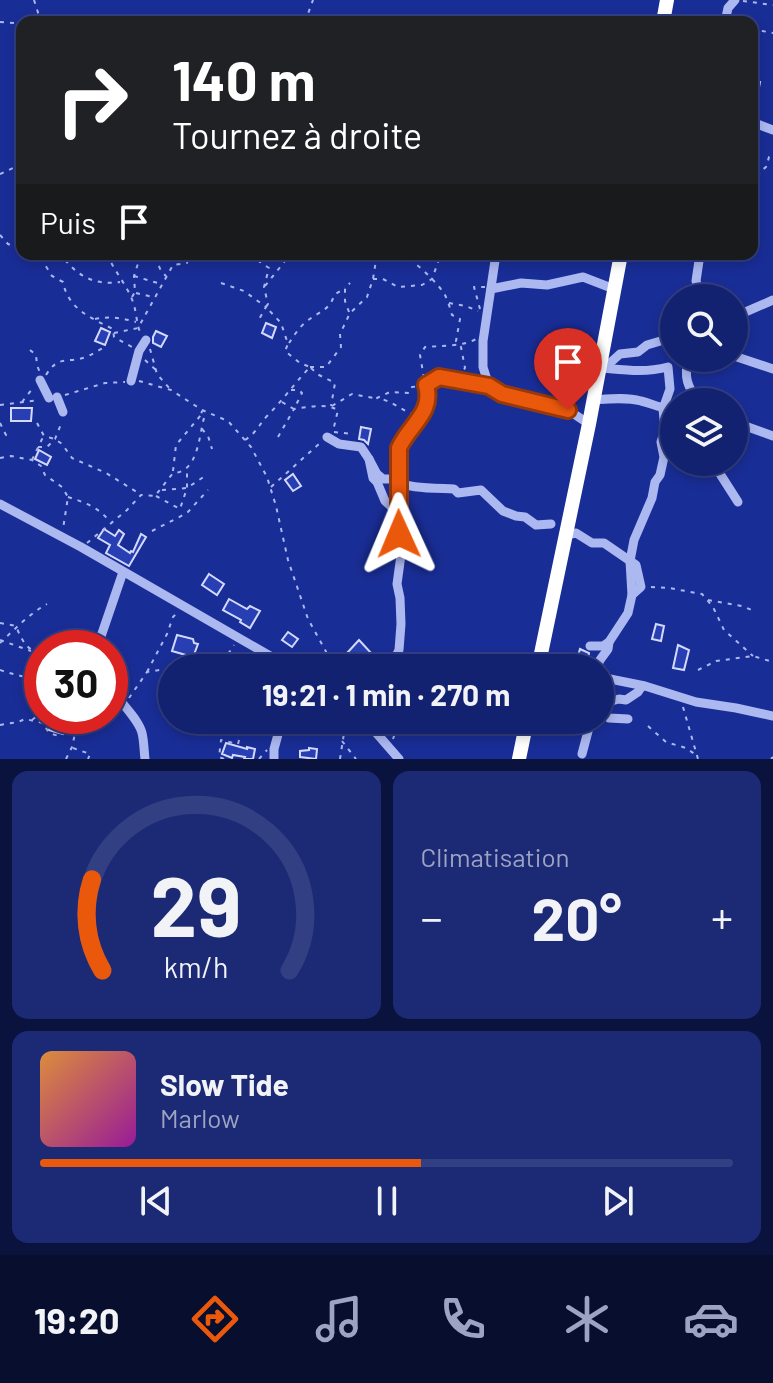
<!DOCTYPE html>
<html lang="fr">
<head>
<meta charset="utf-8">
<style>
  :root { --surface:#132270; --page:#1c2a75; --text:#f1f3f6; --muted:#9da4c3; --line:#323f83; --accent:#ea580c }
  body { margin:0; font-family:Barlow,sans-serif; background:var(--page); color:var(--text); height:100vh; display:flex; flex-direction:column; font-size:30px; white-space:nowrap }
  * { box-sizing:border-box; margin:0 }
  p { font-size:26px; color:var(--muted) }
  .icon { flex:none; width:44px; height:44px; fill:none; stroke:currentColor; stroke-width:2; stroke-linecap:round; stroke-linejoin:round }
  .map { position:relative; height:759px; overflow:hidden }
  .side { display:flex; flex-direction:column; gap:12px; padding:12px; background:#0a133e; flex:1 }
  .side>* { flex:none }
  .hud { position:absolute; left:16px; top:16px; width:742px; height:244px; border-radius:16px; box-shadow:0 4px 12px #0003,0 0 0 2px var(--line); background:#202124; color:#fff; overflow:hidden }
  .buttons { position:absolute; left:660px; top:284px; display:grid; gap:16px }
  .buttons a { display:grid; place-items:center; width:88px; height:88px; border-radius:50%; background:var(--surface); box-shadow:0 4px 12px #0003,0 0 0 2px var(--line); font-size:40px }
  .speed { position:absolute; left:24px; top:630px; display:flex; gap:16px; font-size:40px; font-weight:700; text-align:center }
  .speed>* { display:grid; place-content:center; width:104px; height:104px; border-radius:50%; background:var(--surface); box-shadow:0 4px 12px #0003,0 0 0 2px var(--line); line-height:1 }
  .speed .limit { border:12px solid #d22; background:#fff; color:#111 }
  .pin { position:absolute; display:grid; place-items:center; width:68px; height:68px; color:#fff; margin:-82px -34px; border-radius:50% 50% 50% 0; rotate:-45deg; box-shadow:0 0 8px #0007 }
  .pin .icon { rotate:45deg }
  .me { position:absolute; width:88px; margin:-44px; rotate:359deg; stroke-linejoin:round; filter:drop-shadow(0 0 6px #0008) }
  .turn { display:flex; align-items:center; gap:28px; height:168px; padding:0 24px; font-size:36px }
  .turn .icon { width:104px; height:104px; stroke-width:2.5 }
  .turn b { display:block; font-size:56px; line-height:68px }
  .then { display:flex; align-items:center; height:76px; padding:0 24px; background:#0003; gap:16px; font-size:30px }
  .big { font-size:60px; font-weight:700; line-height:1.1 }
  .side .widget { flex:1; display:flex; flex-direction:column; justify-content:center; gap:12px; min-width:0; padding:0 28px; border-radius:16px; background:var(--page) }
  .side .dial { align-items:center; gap:0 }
  .dial svg { height:208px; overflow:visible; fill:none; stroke:var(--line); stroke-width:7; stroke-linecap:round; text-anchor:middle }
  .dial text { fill:var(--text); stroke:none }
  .song { display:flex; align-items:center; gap:24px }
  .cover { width:96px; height:96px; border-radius:12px; background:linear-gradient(135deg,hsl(30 70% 55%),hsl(300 70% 35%)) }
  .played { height:8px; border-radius:4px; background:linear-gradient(90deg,var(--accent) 55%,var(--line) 55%) }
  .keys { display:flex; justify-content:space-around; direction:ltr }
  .heat { display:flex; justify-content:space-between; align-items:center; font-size:44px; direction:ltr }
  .side .tiles { flex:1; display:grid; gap:12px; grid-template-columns:1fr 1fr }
  .widget:last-child { grid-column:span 2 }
  .trip { position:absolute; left:158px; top:654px; width:456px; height:80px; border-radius:40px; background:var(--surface); box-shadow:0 4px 12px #0003,0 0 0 2px var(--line); font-weight:700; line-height:80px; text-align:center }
  .tabs { display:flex; height:128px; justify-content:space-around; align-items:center; background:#080e2d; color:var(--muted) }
  .tabs .icon { width:56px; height:56px }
  .tabs .active { color:var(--accent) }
  .tabs b { font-size:36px; color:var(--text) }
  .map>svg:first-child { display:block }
</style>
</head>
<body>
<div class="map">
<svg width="773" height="759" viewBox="0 0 773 759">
  <rect width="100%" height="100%" fill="#192d96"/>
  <g fill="#283fb4" stroke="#d3dafb" stroke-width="2">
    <polygon points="752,80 760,82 755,109 752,108"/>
    <polygon points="266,323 276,327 272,338 262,333"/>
    <polygon points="101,328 110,332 105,345 95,341"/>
    <polygon points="156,331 167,336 161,347 153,343 153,337"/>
    <polygon points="11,408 32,408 31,421 11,421"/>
    <polygon points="361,427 371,429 368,444 364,440 359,439"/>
    <polygon points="39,450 51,457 47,465 35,459"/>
    <polygon points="293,474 301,486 293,491 285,480"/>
    <polygon points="104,529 115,536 119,530 124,534 118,545 130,553 131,551 133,552 141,534 146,537 129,566 106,553 110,545 98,538"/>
    <polygon points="209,574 224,584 217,595 202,585"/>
    <polygon points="229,599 247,609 250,606 260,611 250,628 240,622 241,620 223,610"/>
    <polygon points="656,624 664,626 661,641 652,639"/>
    <polygon points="288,632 298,639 292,647 282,640"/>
    <polygon points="177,635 193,639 194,643 198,644 193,657 172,651"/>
    <polygon points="359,640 372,654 363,664 348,652"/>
    <polygon points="678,645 689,650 684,670 673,668"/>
    <polygon points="580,649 589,653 587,665 576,663"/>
    <polygon points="54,716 68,719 63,734 49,730"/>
    <polygon points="226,743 247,749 247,747 255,749 253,759 244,759 245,757 233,755 232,758 222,754"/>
    <polygon points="309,748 317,749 316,759 300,757 300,751 309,750"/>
  </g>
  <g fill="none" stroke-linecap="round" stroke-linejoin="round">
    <g stroke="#acb8f0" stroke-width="2" stroke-dasharray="4 6" stroke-linecap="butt">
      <polyline points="34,0 41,22"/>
      <polyline points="743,1 773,5"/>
      <polyline points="0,22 14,23 22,27"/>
      <polyline points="305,22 313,0"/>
      <polyline points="752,29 773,33"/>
      <polyline points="0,174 22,164"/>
      <polyline points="752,185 761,171 766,167 769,157 773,153"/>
      <polyline points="0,235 8,244 22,250"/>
      <path d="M31,254L42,260L52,276L63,282C68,309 91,318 113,329L114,337L132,347"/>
      <path d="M107,254C114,271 127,285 133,302C137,313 136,324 141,334"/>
      <polyline points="146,254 149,257 155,257 161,271 166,276"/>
      <path d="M401,254C414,260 438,283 445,295C448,301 450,308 452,315L460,319L456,341L461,347L465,368L462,372"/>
      <path d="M65,260C81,278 95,285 120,282"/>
      <polyline points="134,276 161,284"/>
      <polyline points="373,279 383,279 398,287 422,285 432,279 441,254"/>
      <polyline points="221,283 244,291 266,307 257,323"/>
      <polyline points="265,286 285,261 282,254"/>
      <polyline points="136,293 153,297"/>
      <polyline points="132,297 135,292 134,276 141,254"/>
      <polyline points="680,298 689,287"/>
      <polyline points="449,303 466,306 478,311"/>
      <polyline points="480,309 474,287 485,287"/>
      <polyline points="349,312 345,301 345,288 350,283"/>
      <path d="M95,319C110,316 122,318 136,322"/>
      <polyline points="661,331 674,308"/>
      <polyline points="114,333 138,328 173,265 187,263 189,254"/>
      <path d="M289,343C294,336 299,327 306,322C317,312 330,311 334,295L345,288"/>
      <polyline points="150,349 157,374 170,389"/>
      <polyline points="30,350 36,355 37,365 40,373"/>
      <polyline points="145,360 156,370"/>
      <polyline points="310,367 326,367 341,347 340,334 350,313 367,297 373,279 376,260 381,254"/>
      <polyline points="311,368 319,375 335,383 331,406"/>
      <path d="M46,375C59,354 67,364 86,357C93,354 99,350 105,347"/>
      <path d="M424,378L420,355L425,347C439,346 465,346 476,339"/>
      <polyline points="139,381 171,390 202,410 228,421 251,447 267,477 276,506 288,560 308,619 335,668"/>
      <polyline points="65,395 105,383 125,382"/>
      <polyline points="22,402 33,388"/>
      <polyline points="282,402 294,409 302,393 299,390 291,390"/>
      <polyline points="0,405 39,400"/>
      <polyline points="332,406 352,394 374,398"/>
      <path d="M414,415C402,410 390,400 377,398L390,392L409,393L412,387L420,386"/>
      <polyline points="0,423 6,435 0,437"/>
      <polyline points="37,423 44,436 55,439 62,444 72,458 106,473 140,494"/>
      <polyline points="202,429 208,436 212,449"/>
      <polyline points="334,432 354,434"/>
      <path d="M278,437L294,409C308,407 325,403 338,410L333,431"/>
      <path d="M245,440C257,432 258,426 267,416C282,401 295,383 310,367L300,363L285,351L288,344L281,323L266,307L268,304L264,287L269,268L248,254"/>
      <polyline points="38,447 47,447 55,439 61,424"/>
      <polyline points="0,458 11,456 32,460 41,466 45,475 62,487 68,497 63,529"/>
      <polyline points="32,460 43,437"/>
      <polyline points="173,471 176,445 201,415"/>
      <polyline points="271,487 320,443"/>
      <polyline points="162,490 187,488 205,476"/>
      <polyline points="156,496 180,509 187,488 187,471"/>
      <path d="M68,497C84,502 100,508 110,522"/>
      <polyline points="152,531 187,513 208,490"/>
      <path d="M87,543L127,510L141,495L155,496L173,473C198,473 199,436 204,418L201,415L202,411"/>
      <polyline points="651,587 669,588 702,594 713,607 724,630 753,656"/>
      <polyline points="708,600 742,606 754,611"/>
      <path d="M0,623L16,626C22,641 26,649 42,655"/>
      <polyline points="0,640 31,651"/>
      <path d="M0,643C15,629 29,614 47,604"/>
      <polyline points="173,668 223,662 234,645"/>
      <path d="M0,670C14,675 27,677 42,681"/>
      <polyline points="698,670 716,661 753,656 773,662"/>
      <polyline points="147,672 167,634 173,617 177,613"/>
      <polyline points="129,698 147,672 172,668"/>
      <polyline points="683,707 698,759"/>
      <polyline points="32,720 42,712"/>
      <polyline points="0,725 18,722 25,719 43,723 49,733 62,737"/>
      <polyline points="648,726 666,742 686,748 696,755"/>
      <polyline points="393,739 395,733 396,720"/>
      <polyline points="342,741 356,759"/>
      <polyline points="73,748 90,754 88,759"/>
      <polyline points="66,759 72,747 79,716"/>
      <polyline points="224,759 219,757 221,740 238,744 242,729 250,729 256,720"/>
      <polyline points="259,759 267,750"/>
      <polyline points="340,759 346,720"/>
      <polyline points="771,759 773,757"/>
    </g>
    <g stroke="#acb8f0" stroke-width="9">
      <polyline points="725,22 728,8 735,0"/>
      <polyline points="752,122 773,130"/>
      <polyline points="700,254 696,281 702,298"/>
      <polyline points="491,289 521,283 547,285 583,277 614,289"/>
      <polyline points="734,317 773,300"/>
      <polyline points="734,356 773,369"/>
      <path d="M688,358C684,378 687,385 698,402"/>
      <polyline points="601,371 620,354 638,352 647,345 674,337"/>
      <polyline points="40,380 49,398"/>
      <polyline points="131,381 139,351 146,340"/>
      <polyline points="489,386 483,367 483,341 496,254"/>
      <polyline points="57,397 63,412"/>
      <path d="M593,400C609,399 626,397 641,401C655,404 659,410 674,406"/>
      <polyline points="734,422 773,436"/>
      <polyline points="327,437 339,444 361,447 369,459 373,478 377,482 385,501 396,511 398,516"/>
      <path d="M369,459L377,474L383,479H391C405,489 436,488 454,489L458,493L481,490L503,511L516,516L525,517L536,525L551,524"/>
      <polyline points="714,462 715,466 738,502"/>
      <polyline points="0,504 81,547 291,668"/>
      <polyline points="566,535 576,533 592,543 604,543 636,565 641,587 632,595"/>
      <polyline points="590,646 603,646 609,642"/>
      <polyline points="97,648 123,572"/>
      <path d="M390,668L399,650L401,624L400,598L397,584L401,555L398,516L399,448C409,426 434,413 426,385L439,377L489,386L502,394L568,410L589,424"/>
      <polyline points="538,668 561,666 563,668"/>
      <path d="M597,668L600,660L608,649L609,642L628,613L632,595L630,561L634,540L652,498L655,482L660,475L664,457L661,442L665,430L663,409L670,389L668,367C645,373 625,370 602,368"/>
      <polyline points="600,677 645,686 696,702 736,708 773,716"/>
      <path d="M110,685C118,702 138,717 142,733C144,741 144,751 145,759"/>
      <polyline points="600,704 619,699 626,700 638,692 642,686"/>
      <polyline points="600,709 609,718 628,719"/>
      <polyline points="365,720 399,759"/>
      <polyline points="582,754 591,720"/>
      <polyline points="274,759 274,749 282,720"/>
    </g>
    <g stroke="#fff" stroke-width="14">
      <polyline points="663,22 667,0"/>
      <polyline points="538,668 589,424 621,254"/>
      <polyline points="519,759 527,720"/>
    </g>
  </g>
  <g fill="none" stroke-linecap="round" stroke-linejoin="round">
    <defs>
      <path id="route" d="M399,534V448C409,425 434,413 426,385L439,377L489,386L502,394L568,410"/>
    </defs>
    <use href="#route" stroke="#983908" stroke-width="20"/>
    <use href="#route" stroke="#ea580c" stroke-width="14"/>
  </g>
</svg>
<div class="buttons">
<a><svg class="icon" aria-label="search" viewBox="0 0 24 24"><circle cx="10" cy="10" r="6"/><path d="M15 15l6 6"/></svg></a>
<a><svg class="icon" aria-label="layers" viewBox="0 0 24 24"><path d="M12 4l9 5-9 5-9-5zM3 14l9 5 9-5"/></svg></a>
</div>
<div class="speed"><div class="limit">30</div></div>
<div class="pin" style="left:568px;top:410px;background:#d93025"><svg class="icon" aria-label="arrive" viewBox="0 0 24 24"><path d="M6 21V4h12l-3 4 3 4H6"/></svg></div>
<svg class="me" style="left:399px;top:534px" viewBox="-20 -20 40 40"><path d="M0-17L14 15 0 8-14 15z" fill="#ea580c" stroke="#fff" stroke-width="4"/></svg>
<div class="trip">19:21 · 1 min · 270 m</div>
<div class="hud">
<div class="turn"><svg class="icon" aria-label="right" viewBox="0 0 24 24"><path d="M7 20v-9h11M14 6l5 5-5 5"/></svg><div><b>140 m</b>Tournez à droite</div></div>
<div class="then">Puis<svg class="icon" aria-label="arrive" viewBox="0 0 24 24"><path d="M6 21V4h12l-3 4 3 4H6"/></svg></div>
</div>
</div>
<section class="side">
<div class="tiles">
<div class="widget dial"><svg viewBox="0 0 100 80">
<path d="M14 69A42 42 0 1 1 86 69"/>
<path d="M14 69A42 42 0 0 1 10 34" stroke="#ea580c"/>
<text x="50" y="56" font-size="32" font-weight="700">29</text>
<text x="50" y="72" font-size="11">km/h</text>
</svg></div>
<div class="widget"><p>Climatisation</p>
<div class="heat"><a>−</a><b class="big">20°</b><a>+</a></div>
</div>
<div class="widget">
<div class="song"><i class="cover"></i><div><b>Slow Tide</b><p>Marlow</p></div></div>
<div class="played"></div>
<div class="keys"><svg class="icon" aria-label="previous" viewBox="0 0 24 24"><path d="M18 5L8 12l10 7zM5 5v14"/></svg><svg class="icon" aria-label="pause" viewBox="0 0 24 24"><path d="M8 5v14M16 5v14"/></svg><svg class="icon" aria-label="next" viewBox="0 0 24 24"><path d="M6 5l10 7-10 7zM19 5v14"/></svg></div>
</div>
</div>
</section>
<nav class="tabs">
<b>19:20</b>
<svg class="icon active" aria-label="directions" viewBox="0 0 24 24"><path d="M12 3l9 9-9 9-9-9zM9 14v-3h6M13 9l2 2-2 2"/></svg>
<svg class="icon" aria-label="music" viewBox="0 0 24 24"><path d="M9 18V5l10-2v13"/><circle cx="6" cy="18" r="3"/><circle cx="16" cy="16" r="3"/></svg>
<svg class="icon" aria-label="phone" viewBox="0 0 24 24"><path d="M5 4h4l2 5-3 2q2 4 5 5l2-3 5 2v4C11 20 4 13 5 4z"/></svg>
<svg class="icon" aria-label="climate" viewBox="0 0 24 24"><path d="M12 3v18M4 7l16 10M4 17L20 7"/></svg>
<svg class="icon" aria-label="car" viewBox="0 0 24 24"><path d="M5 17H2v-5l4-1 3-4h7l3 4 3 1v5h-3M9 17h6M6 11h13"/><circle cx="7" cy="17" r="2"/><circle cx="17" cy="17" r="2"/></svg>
</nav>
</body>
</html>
